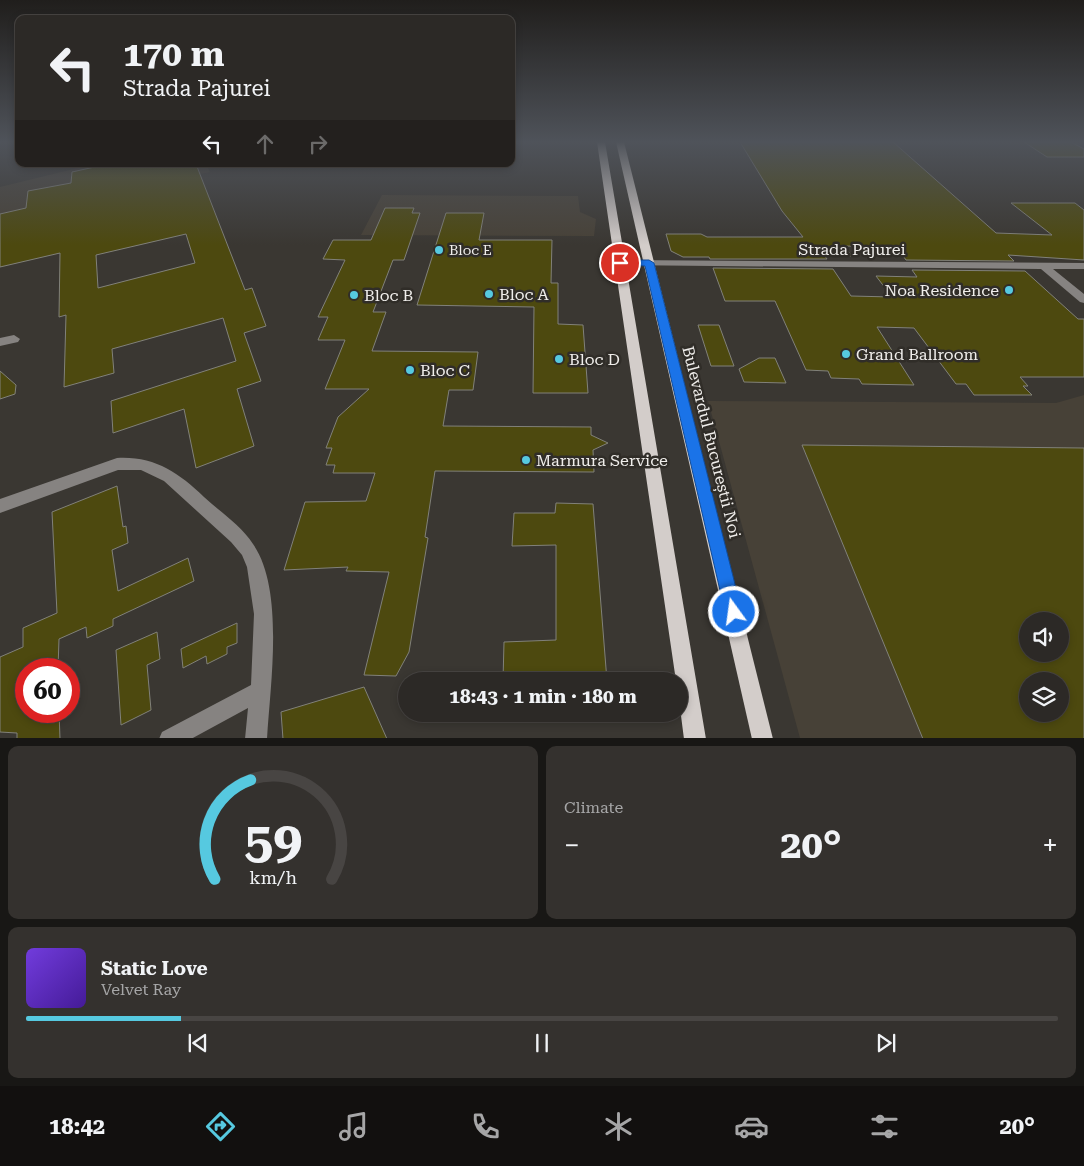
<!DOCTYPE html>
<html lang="en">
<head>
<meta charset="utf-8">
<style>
  :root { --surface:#2c2926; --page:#34312e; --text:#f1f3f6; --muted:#a6a6a7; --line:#484543; --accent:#56c9e0 }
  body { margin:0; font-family:"Roboto Serif",serif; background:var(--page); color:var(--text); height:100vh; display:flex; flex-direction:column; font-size:19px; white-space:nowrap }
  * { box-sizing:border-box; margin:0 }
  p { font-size:16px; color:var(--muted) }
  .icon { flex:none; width:28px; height:28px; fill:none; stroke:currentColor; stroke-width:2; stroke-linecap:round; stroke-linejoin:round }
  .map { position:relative; height:738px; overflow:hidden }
  .drawer { display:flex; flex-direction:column; gap:8px; padding:8px; background:#181715; flex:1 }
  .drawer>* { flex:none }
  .hud { position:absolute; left:15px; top:15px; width:500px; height:152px; border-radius:10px; box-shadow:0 2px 8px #0003,0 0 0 1px var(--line); background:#2c2926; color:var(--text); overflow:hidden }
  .buttons { position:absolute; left:1019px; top:612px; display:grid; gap:10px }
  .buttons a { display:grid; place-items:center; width:50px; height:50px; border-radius:50%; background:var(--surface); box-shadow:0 2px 8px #0003,0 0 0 1px var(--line); font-size:25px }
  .speed { position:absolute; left:15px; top:658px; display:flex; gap:10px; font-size:25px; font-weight:700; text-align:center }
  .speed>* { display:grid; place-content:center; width:65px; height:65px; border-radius:50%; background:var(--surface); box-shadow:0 2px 8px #0003,0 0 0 1px var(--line); line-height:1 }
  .speed .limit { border:8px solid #d22; background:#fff; color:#111 }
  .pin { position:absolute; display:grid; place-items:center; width:42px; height:42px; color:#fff; margin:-21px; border:2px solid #fff; border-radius:50%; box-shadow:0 1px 5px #0007 }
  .me { position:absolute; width:55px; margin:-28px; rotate:346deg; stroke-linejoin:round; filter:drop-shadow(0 0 4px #0008) }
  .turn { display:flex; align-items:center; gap:18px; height:105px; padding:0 25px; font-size:22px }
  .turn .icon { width:65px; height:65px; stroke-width:2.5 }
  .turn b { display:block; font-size:35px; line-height:42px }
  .lanes { display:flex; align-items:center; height:48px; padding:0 25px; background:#0003; justify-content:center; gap:25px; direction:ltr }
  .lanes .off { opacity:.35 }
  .big { font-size:38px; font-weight:700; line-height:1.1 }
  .drawer .tile { flex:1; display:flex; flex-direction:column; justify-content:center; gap:8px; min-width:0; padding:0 18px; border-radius:10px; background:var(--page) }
  .drawer .dial { align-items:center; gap:0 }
  .dial svg { height:130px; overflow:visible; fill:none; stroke:var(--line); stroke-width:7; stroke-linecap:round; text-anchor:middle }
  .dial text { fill:var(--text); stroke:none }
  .song { display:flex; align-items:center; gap:15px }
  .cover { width:60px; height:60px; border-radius:8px; background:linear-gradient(135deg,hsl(260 70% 55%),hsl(260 70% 35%)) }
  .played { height:5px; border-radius:2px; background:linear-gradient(90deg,var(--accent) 15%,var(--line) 15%) }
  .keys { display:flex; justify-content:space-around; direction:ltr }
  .heat { display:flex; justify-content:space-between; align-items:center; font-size:28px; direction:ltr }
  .drawer .tiles { flex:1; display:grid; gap:8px; grid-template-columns:1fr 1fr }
  .tile:last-child { grid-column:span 2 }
  .trip { position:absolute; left:398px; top:672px; width:290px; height:50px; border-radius:25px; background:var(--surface); box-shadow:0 2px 8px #0003,0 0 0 1px var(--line); font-weight:700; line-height:50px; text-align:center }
  .tabs { display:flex; height:80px; justify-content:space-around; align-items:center; background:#12100f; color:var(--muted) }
  .tabs .icon { width:35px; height:35px }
  .tabs .selected { color:var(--accent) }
  .tabs b { font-size:22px; color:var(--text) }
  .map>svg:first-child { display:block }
</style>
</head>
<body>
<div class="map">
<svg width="1084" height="739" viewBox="0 0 1084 739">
  <rect width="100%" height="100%" fill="#3a3732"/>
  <g fill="#474137" fill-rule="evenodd">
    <polygon points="94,164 206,164 210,172 0,214 0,187"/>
    <polygon points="382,195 578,196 580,212 596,219 594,236 361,235"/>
    <path d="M1084,395V738H800L708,401L1056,403ZM1028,621H1060V654H1028ZM1028,681H1060V714H1028Z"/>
  </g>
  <g fill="#4d490f" stroke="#81817a" fill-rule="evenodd">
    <polygon points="740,142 893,142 996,233 1052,235 1011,203 1075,203 1084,210 1084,260 1008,255 1014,261 906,260 897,247 844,246 852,256 825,256 827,259 710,259 709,257 683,257 671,251 666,234 701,234 707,237 803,237 782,211"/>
    <polygon points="1024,142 1071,142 1084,149 1084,157 1047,157"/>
    <path d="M108,164H196L245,290L252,288L266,326L244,333L261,381L237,389L254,446L196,468L184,409L113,433L111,401L236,361L223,318L112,349L114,373L64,387L66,315L59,317L60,253L0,267V214L26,208L28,191L71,183L72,172ZM186,234L195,263L98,288L96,255Z"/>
    <polygon points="385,208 414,208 412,213 420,213 404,260 393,260 373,312 386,312 372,351 478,352 473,390 449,390 443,426 591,427 591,435 608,443 593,450 594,472 435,471 425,537 428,538 409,652 396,676 364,675 389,572 346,571 348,567 284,570 305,502 366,501 375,473 333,473 335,465 326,465 332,448 326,448 338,417 369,389 325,389 345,340 318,340 328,317 318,317 345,260 323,259 333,240 371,240"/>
    <polygon points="446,213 484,213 479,240 552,240 551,283 558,283 558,324 583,325 588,393 533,393 534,307 417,305"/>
    <polygon points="713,268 833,269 851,296 892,297 876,276 917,277 912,270 1025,271 1078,319 1084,319 1084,377 1020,377 1028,386 1023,386 1032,395 974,395 966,384 956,384 914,328 877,327 914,385 862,384 859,379 831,378 828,371 806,370 775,301 725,301"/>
    <polygon points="698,325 719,325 734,366 711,366"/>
    <polygon points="759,358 775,358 786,383 744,382 739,369"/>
    <polygon points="0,371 16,385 15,394 0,399"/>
    <path d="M802,445L1084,448V739H923ZM1028,621H1060V654H1028ZM1028,681H1060V714H1028Z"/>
    <polygon points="117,486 123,527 126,526 128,543 112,550 118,591 188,558 194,581 113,619 113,626 87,638 86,627 59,639 58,669 26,669 26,711 59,711 60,739 17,739 17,733 0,732 0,657 23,647 23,628 57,613 52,512"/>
    <polygon points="556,503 593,504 607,681 503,681 504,642 556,640 556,545 512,546 514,513 555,513"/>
    <polygon points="237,623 237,643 227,647 227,654 207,664 206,656 183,668 181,649"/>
    <polygon points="157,632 160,659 147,665 151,710 121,725 116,650"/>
    <polygon points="364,687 387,739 283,739 281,712"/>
  </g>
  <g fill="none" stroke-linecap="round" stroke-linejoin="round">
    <g fill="#868381" fill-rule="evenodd">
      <polygon points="620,260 1084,263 1084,269 1053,269 1084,294 1084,303 1080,302 1041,269 616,265 616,261"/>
      <polygon points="14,335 20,339 18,342 0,346 0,338"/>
      <path d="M117,458C154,456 178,472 204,497C220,512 241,525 253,544C285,590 270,685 267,739H245L248,708L191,739H159L162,732L251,685L254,614L247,567L242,555L231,542L164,481L141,470H118L0,513V499Z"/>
    </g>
    <g fill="#d3cdca" fill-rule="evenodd">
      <polygon points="597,142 605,142 706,739 684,739 679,700 679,681 676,681"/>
      <polygon points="616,142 624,142 773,739 752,739"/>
    </g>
  </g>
  <linearGradient id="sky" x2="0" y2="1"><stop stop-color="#201e1c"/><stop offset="0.58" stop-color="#4f535a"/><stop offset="1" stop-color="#4f535a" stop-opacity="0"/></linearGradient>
  <rect width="1084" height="245" fill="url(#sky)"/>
  <polygon fill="#1a73e8" stroke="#114b97" points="620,260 649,260 654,263 742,612 739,617 734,620 728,617 725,612 645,266 617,265 616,263"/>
  <g fill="#56c9e0" stroke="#302d28" stroke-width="2">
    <circle cx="439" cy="250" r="5"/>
    <circle cx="1009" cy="290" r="5"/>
    <circle cx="489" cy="294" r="5"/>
    <circle cx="354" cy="295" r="5"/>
    <circle cx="846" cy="354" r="5"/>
    <circle cx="559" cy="359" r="5"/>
    <circle cx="410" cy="370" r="5"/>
    <circle cx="526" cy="460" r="5"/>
  </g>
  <g text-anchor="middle" stroke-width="5" stroke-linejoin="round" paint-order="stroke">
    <g font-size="14" fill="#f0eeeb" stroke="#302d28" text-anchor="start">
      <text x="449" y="255">Bloc E</text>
    </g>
    <g font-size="16" fill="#f0eeeb" stroke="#302d28">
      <text x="852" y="255">Strada Pajurei</text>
      <text transform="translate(712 442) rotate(76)" y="6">Bulevardul Bucureștii Noi</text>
    </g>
    <g font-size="16" fill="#f0eeeb" stroke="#302d28" text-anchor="start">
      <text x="999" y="296" text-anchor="end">Noa Residence</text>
      <text x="499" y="300">Bloc A</text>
      <text x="364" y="301">Bloc B</text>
      <text x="856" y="360">Grand Ballroom</text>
      <text x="569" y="365">Bloc D</text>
      <text x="420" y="376">Bloc C</text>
      <text x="536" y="466">Marmura Service</text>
    </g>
  </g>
</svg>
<div class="buttons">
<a><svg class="icon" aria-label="sound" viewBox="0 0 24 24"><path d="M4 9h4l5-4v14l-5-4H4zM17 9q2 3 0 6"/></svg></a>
<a><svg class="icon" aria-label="layers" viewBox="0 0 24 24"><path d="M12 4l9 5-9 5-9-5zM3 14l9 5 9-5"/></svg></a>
</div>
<div class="speed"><div class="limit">60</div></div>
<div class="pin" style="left:620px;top:263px;background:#d93025"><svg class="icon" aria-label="arrive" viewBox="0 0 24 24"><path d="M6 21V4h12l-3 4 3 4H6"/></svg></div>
<svg class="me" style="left:734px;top:612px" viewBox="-20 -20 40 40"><circle r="17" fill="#1a73e8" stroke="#fff" stroke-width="3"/><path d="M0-11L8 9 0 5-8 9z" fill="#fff"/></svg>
<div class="trip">18:43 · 1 min · 180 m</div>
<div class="hud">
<div class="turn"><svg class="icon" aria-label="left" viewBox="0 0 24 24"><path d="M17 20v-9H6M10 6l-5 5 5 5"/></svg><div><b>170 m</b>Strada Pajurei</div></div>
<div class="lanes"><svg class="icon" aria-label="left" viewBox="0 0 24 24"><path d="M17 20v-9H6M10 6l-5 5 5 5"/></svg><svg class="icon off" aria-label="ahead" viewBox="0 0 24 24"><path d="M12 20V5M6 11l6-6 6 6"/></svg><svg class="icon off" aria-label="right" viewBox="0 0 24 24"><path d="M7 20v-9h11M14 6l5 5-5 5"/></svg></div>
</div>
</div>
<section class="drawer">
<div class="tiles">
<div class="tile dial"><svg viewBox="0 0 100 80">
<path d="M14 69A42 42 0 1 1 86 69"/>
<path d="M14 69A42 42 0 0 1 36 8" stroke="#56c9e0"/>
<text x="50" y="56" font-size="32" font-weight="700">59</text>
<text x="50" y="72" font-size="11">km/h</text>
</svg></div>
<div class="tile"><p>Climate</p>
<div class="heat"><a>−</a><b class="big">20°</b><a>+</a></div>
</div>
<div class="tile">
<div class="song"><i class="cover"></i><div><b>Static Love</b><p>Velvet Ray</p></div></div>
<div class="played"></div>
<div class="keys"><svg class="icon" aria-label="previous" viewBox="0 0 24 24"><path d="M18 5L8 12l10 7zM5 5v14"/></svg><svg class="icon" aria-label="pause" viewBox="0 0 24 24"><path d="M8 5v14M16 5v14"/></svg><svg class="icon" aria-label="next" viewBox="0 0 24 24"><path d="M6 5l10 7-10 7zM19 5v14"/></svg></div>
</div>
</div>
</section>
<nav class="tabs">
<b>18:42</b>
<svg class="icon selected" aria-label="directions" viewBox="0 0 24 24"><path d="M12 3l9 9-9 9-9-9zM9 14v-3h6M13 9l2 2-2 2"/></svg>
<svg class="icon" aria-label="music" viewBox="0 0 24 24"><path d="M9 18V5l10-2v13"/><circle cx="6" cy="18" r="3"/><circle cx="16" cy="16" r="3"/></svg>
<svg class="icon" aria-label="phone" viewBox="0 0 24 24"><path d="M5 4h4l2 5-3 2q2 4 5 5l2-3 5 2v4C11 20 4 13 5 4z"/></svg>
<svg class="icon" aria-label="climate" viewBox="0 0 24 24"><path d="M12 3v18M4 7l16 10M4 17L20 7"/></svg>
<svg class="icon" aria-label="car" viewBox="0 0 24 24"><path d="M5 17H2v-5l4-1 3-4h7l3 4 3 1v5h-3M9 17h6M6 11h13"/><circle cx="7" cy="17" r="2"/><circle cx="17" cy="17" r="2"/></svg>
<svg class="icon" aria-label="filters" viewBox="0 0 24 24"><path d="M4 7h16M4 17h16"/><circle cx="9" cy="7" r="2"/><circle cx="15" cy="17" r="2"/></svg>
<b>20°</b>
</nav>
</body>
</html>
